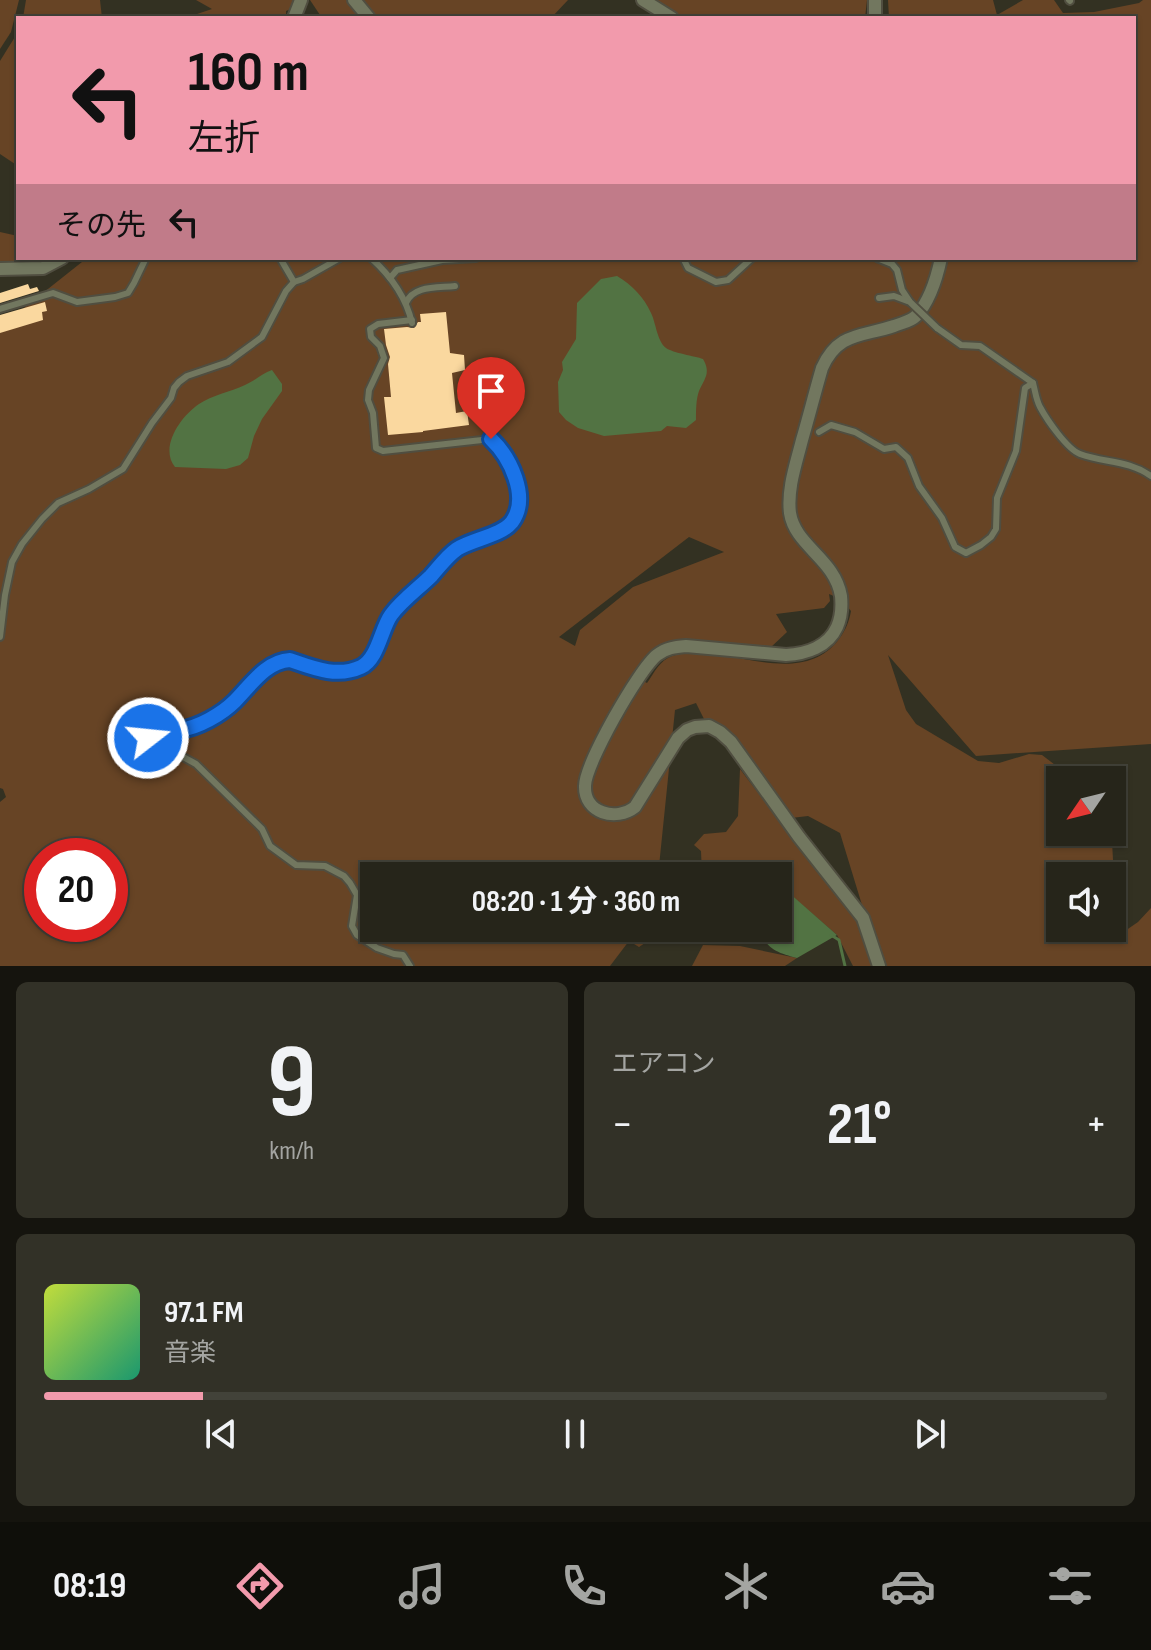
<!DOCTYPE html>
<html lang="ja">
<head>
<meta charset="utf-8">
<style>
  :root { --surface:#26251a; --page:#323127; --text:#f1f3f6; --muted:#a4a5a2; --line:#424239; --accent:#f29aac }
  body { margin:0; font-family:"Sofia Sans Condensed","Noto Sans JP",sans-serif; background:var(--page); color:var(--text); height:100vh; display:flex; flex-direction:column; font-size:30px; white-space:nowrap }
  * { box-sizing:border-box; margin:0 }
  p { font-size:26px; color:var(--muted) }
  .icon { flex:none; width:44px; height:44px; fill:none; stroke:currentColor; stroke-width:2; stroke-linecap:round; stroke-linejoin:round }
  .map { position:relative; height:966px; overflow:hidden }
  .panel { display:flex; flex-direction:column; gap:16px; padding:16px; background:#15140e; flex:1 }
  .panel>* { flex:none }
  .hud { position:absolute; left:16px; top:16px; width:1120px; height:244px; border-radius:0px; box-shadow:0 2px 6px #0004,0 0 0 2px var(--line); background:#f29aac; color:#111; overflow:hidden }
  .needle { width:52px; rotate:235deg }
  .buttons { position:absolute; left:1046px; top:766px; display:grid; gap:16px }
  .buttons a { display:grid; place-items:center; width:80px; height:80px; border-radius:0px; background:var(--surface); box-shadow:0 2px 6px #0004,0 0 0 2px var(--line); font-size:40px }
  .speed { position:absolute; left:24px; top:838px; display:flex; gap:16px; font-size:40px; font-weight:700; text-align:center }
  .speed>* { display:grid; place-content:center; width:104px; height:104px; border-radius:50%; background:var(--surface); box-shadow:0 2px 6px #0004,0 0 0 2px var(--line); line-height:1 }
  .speed .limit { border:12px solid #d22; background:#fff; color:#111 }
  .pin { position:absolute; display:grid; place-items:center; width:68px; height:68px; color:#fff; margin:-82px -34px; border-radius:50% 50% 50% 0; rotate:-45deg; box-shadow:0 0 8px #0007 }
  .pin .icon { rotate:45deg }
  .me { position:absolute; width:88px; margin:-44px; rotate:74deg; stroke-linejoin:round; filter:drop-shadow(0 0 6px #0008) }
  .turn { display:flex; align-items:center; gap:28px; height:168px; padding:0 40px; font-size:36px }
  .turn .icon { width:104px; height:104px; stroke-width:2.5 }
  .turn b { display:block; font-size:56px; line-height:68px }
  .then { display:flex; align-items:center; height:76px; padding:0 40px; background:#0003; gap:16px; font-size:30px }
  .big { font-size:60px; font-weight:700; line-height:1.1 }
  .panel .widget { flex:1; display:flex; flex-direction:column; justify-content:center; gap:12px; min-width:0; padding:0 28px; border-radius:12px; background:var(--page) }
  .panel .dial { align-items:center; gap:0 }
  .dial b { font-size:104px; line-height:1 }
  .song { display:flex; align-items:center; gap:24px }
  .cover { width:96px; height:96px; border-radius:12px; background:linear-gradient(135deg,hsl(70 70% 55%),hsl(160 70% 35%)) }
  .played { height:8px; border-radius:4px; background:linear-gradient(90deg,var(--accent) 15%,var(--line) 15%) }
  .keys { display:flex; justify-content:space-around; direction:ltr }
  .heat { display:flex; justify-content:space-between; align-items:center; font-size:44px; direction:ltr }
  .panel .tiles { flex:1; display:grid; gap:16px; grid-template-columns:1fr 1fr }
  .widget:last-child { grid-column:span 2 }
  .trip { position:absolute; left:360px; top:862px; width:432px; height:80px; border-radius:0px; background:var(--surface); box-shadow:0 2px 6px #0004,0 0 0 2px var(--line); font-weight:700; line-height:80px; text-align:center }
  .dock { display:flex; height:128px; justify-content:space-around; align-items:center; background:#0f0f0a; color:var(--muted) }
  .dock .icon { width:56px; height:56px }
  .dock .on { color:var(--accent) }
  .dock b { font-size:36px; color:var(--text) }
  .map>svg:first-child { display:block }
</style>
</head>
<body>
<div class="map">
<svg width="1151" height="966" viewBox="0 0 1151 966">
  <rect width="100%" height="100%" fill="#333122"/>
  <g fill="#674425" fill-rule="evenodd">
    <polygon points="0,0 19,0 11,32 0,49"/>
    <polygon points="26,0 100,0 102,18 23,18"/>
    <polygon points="196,0 296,0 293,8 286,11 286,18 185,18 212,9"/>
    <polygon points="310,0 348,0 365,18 322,18"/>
    <polygon points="358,0 568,0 551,18 372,18"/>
    <polygon points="656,0 867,0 865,18 684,18"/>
    <path d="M888,0H993L997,15L1023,0H1054L1063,13L1094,12L1139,3L1143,0H1151V744L976,756L888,655L906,710L916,724L978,761L999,763L1029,754L1042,755L1071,777L1083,780H1060V832H1112V797L1126,813L1112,841L1113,860L1110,876H1060V928H1111L1122,933L1138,922L1151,908V966H887L862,905L840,833L808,816L791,818L720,728L704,719L696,703L675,710L658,876H374V928H643L648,941L639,947L629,941L610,966H0V802L6,797L3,789L0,788V327L87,258H1134V18H889ZM689,537L724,552L633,587L580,630L575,646L559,637ZM829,594L841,599L851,611C849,622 846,629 839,639C799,692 724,641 672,656C660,660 654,673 647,683L634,676L679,641L770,648L787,632L776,614L824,608L830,601ZM42,856H110V924H42Z"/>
    <polygon points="18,32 18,163 15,164 0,154 0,61"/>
    <polygon points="0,232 18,236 18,258 48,258 35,264 0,266"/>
    <polygon points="740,769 859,925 872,966 853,966 837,935 778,884 778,876 702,876 701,851 694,845 704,834 726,832 738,816"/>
    <polygon points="703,945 740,946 797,958 785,966 692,966"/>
  </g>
  <g fill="#527343">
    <path d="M617,276C632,285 644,297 651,313C656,323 657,341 666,348C673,353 695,356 703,359C711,373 705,378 699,391C696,399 696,411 696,420L686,428L667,426L661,431L604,436L578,428L566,420L559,412L558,382L563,370L562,362L576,339L577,303L601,279Z"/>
    <path d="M272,370L282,384V391L262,419L254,436L248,458L240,465L226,469L175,467C159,447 181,416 199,404C212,395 230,392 245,385C255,381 262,373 272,370Z"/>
    <path d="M778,884H779L837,935L797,958C778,953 765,949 759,928H778Z"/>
  </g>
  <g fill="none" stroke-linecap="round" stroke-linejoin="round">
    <polyline stroke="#527343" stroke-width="3" points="831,935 839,940 845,966"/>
  </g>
  <g fill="#fad89f">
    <polygon points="28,284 30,289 37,287 39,291 0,303 0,293"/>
    <polygon points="45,302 47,311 42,312 43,320 0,333 0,315"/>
    <polygon points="446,312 450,353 464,355 465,370 452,373 456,413 467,411 469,425 423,431 423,432 388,435 384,397 391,397 388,364 390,357 386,345 384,329 407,327 414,328 418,322 421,322 420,314"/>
  </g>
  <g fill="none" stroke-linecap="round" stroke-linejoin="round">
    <defs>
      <g id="service">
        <polyline points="1069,0 1070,1"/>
        <polyline points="280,258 294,282"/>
        <path d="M371,258C391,276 406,297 412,323"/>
        <polyline points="683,258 688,268 716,282 728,280 752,258"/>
        <polyline points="877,258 892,264 897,270 902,290 910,302"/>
        <polyline points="390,278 397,270 442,260 476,258"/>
        <polyline points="879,298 894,296 910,302"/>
        <path d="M406,303C413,285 438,288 455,286"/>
        <polyline points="0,309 53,293 77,302 115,297 128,293 134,283 146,258"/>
        <path d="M937,328L961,345L980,346L1033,383C1035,390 1036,400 1040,407C1047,420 1067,449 1080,454C1104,463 1128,460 1151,476"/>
        <polyline points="819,432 831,425 855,432 884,449 896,447 908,458 919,486 942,518 955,547 966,553 981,545 991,537 996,529 997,498 1016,451 1025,388 1033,383"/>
        <polyline points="0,637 5,595 12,562 22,544 42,519 58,503 89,489 123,469 152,423 171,398 174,388 179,382 187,376 228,362 262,337 286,291 294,282 303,279 340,258"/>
        <path d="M410,966L403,955L394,954L377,948L357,935L352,926L357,895L350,883L344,876L325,866L296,865L270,846L262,829L196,764L148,738V727C158,728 170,731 179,730C198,728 222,714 235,701C250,686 266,661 290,660C313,668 337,678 361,667C379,659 381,629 391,615C401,600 419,588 431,576C439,567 447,556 457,549C472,539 501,536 512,522C531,497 510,457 491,439L383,451L376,448L373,413L368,400L369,390L384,358L380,346L371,337L370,329L378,324L412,320"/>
      </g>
      <g id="minor">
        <polyline points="354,0 369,18"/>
        <polyline points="643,0 672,18"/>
        <polyline points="294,18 301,0"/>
        <polyline points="875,18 875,0"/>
        <polyline points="0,269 43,268 62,258"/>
        <path d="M879,966L863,918L799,837L731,742L720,732L709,726L695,727L687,730L678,738L635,807C616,822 584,813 585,786C585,764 639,669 657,655C666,648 675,647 686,646L786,655C806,654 828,647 837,627C841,618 842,606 841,596C835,559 795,546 790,513C787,489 796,464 802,440C809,416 815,392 822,368C838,332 861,337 894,326C901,323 910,322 916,316C930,301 937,277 941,258"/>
      </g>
    </defs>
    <use href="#service" stroke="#504e40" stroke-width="10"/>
    <use href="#minor" stroke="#504e40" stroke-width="16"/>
    <use href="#service" stroke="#72775f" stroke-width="6"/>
    <use href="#minor" stroke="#72775f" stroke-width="12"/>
    <defs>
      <polyline id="service-bridge" points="910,302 937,328"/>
    </defs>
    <use href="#service-bridge" stroke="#504e40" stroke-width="10" stroke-linecap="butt"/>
    <use href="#service-bridge" stroke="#72775f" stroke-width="6"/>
  </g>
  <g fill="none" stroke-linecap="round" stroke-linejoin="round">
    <defs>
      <path id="route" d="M148,738V727C158,728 170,731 179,730C198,728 222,714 235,701C250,686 266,661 290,660C313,668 337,678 361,667C378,659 381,629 391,615C402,600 419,588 431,576C439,567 447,556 457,549C472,539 501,536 512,522C530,497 510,457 491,439"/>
    </defs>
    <use href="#route" stroke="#114b97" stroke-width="20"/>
    <use href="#route" stroke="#1a73e8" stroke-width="14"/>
  </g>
</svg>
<div class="buttons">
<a><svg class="needle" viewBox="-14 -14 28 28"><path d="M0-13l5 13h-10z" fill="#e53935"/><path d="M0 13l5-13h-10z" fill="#a4a5a2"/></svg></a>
<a><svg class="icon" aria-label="sound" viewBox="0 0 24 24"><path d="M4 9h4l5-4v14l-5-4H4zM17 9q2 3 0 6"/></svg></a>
</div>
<div class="speed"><div class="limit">20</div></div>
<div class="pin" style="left:491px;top:439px;background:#d93025"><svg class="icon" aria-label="arrive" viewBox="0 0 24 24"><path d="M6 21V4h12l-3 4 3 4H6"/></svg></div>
<svg class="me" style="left:148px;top:738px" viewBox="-20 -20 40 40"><circle r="17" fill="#1a73e8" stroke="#fff" stroke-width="3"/><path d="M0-11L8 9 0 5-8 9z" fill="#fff"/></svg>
<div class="trip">08:20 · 1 分 · 360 m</div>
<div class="hud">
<div class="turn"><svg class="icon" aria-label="left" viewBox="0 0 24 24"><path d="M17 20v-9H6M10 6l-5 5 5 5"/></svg><div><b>160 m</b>左折</div></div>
<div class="then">その先<svg class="icon" aria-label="left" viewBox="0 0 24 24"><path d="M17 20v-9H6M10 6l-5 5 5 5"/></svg></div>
</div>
</div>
<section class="panel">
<div class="tiles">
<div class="widget dial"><b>9</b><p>km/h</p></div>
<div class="widget"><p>エアコン</p>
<div class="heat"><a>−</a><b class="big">21°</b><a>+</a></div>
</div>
<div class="widget">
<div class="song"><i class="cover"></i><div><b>97.1 FM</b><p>音楽</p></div></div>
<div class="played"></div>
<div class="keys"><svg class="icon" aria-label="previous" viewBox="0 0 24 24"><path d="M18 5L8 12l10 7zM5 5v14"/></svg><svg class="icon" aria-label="pause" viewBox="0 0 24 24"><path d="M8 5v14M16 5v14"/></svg><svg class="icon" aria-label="next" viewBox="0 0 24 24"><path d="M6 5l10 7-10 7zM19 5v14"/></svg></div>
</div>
</div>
</section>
<nav class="dock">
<b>08:19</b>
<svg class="icon on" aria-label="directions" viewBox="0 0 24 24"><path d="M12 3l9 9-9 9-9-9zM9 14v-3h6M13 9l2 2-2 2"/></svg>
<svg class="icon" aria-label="music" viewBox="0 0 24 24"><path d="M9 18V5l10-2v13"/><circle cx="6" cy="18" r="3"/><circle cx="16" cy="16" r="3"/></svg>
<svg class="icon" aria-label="phone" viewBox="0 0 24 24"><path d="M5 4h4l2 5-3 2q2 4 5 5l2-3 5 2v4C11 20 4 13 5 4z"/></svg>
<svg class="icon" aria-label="climate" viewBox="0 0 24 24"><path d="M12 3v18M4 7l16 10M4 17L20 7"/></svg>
<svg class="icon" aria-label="car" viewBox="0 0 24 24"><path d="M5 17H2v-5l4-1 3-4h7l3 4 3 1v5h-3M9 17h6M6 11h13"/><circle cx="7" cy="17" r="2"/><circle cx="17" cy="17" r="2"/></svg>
<svg class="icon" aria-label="filters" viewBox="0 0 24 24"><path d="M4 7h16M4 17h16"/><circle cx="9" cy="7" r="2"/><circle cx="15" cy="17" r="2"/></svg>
</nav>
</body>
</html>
